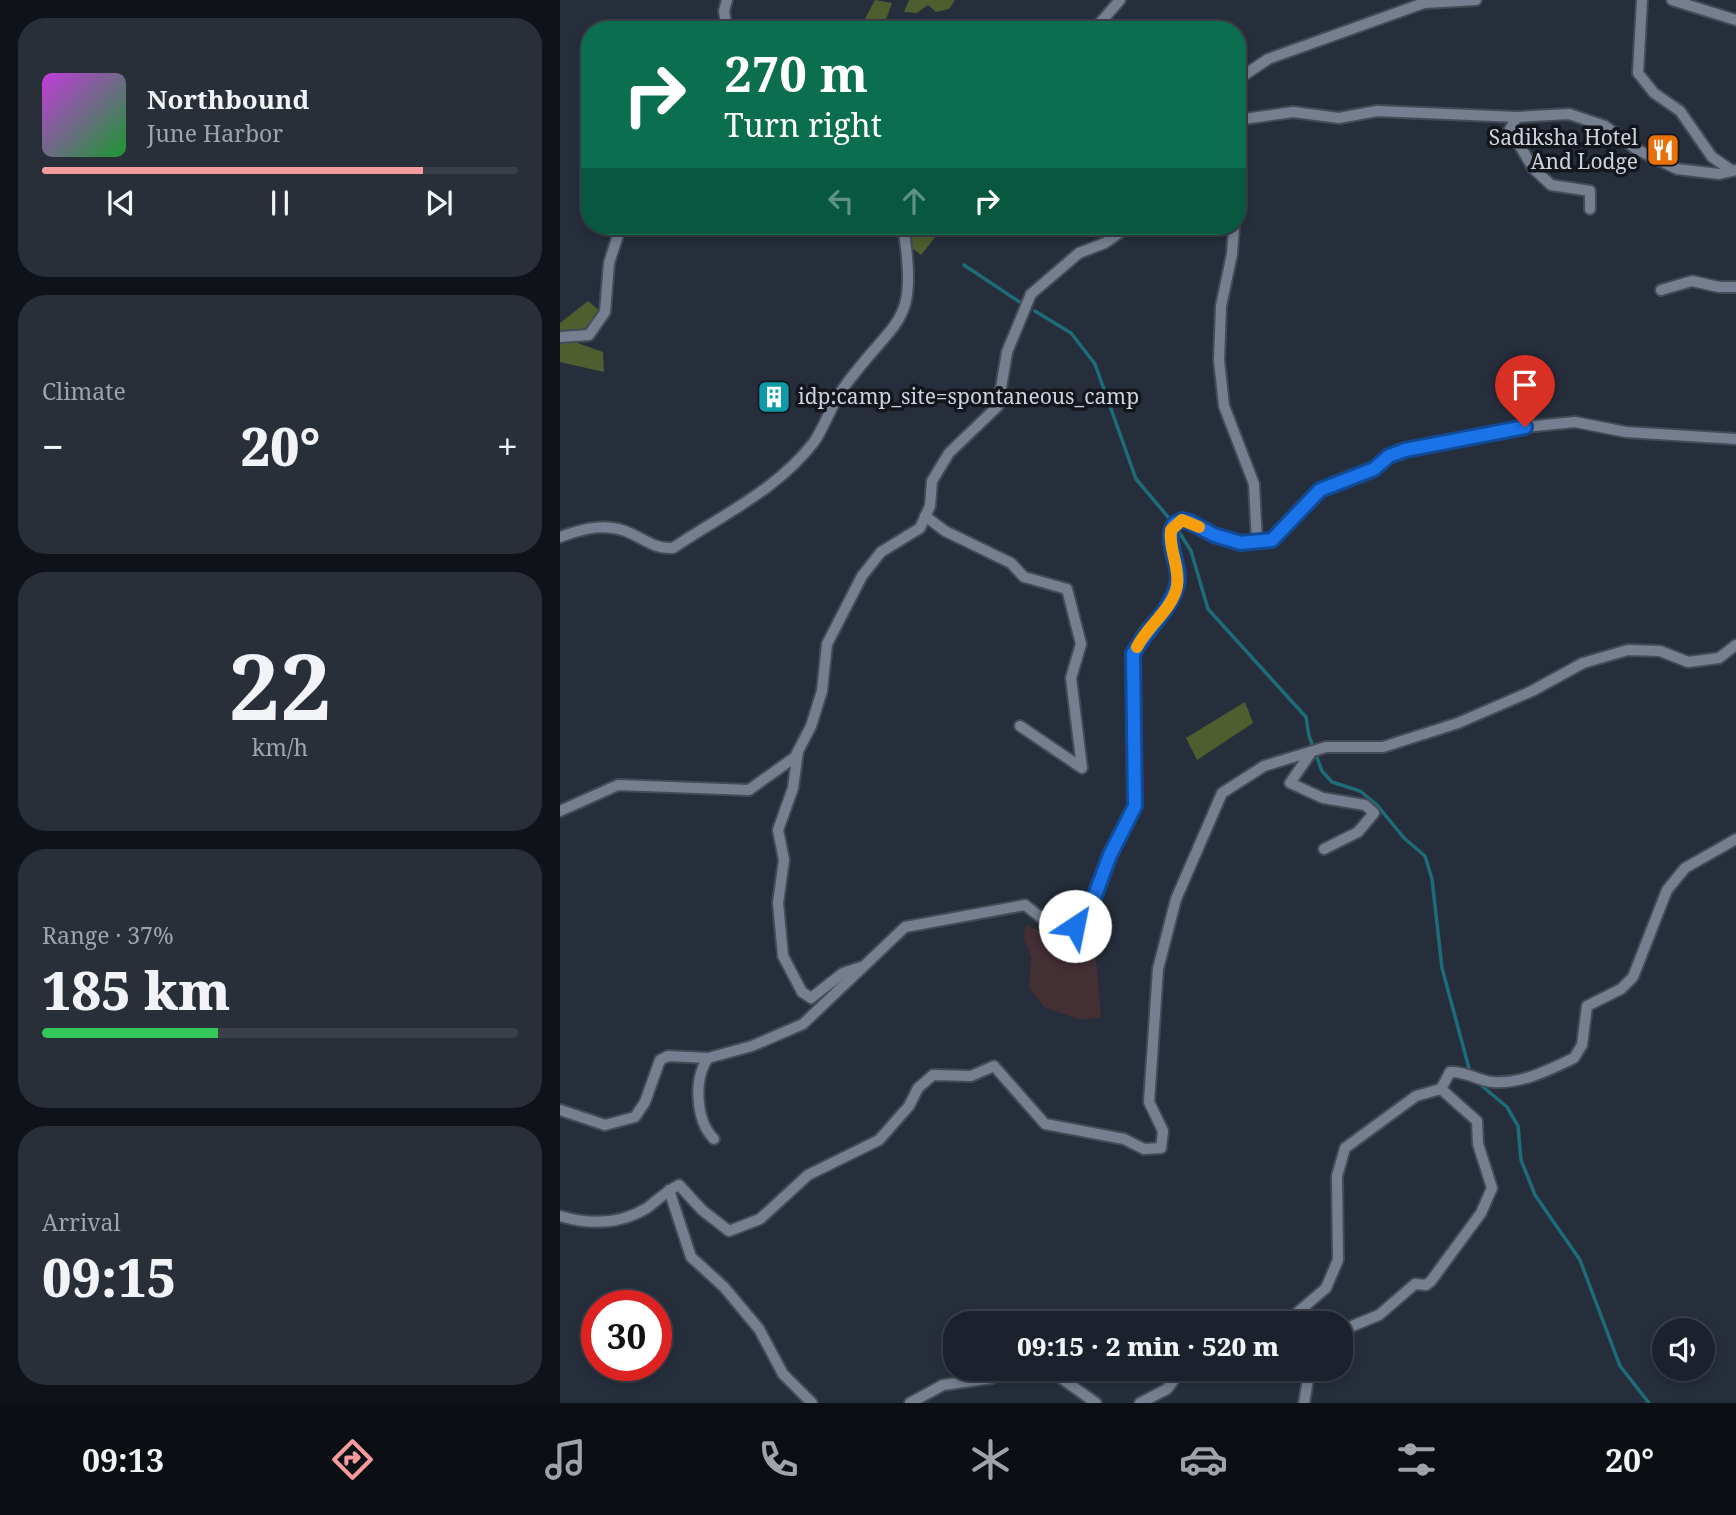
<!DOCTYPE html>
<html lang="en">
<head>
<meta charset="utf-8">
<style>
  :root { --surface:#1c222d; --page:#292f39; --text:#f1f3f6; --muted:#a0a4aa; --line:#3a3f49; --accent:#f59b9e }
  body { margin:0; font-family:"Noto Serif",serif; background:var(--page); color:var(--text); height:100vh; display:flex; flex-direction:column; font-size:26px; white-space:nowrap }
  * { box-sizing:border-box; margin:0 }
  p { font-size:23px; color:var(--muted) }
  .icon { flex:none; width:38px; height:38px; fill:none; stroke:currentColor; stroke-width:2; stroke-linecap:round; stroke-linejoin:round }
  .map { position:relative; flex:1; overflow:hidden }
  .details { display:flex; flex-direction:column; gap:18px; padding:18px; background:#0f1319; width:560px }
  .details>* { flex:none }
  .banner { position:absolute; left:21px; top:21px; width:665px; height:214px; border-radius:28px; box-shadow:0 4px 10px #0003,0 0 0 2px var(--line); background:#0b6e4f; color:#fff; overflow:hidden }
  .tools { position:absolute; left:1092px; top:1318px; display:grid; gap:14px }
  .tools a { display:grid; place-items:center; width:63px; height:63px; border-radius:50%; background:var(--surface); box-shadow:0 4px 10px #0003,0 0 0 2px var(--line); font-size:35px }
  .speed { position:absolute; left:21px; top:1290px; display:flex; gap:14px; font-size:35px; font-weight:700; text-align:center }
  .speed>* { display:grid; place-content:center; width:91px; height:91px; border-radius:50%; background:var(--surface); box-shadow:0 4px 10px #0003,0 0 0 2px var(--line); line-height:1 }
  .speed .limit { border:10px solid #d22; background:#fff; color:#111 }
  .pin { position:absolute; display:grid; place-items:center; width:60px; height:60px; color:#fff; margin:-72px -30px; border-radius:50% 50% 50% 0; rotate:-45deg; box-shadow:0 0 7px #0007 }
  .pin .icon { rotate:45deg }
  .me { position:absolute; width:77px; margin:-38px; rotate:34deg; stroke-linejoin:round; filter:drop-shadow(0 0 5px #0008) }
  .turn { display:flex; align-items:center; gap:24px; height:147px; padding:0 28px; font-size:32px }
  .turn .icon { width:91px; height:91px; stroke-width:2.5 }
  .turn b { display:block; font-size:49px; line-height:60px }
  .lanes { display:flex; align-items:center; height:66px; padding:0 28px; background:#0003; justify-content:center; gap:35px; direction:ltr }
  .lanes .off { opacity:.35 }
  .big { font-size:52px; font-weight:800; line-height:1.1 }
  .details .tile { flex:1; display:flex; flex-direction:column; justify-content:center; gap:10px; min-width:0; padding:0 24px; border-radius:28px; background:var(--page) }
  .details .dial { align-items:center; gap:0 }
  .dial b { font-size:91px; line-height:1 }
  .song { display:flex; align-items:center; gap:21px }
  .cover { width:84px; height:84px; border-radius:10px; background:linear-gradient(135deg,hsl(290 70% 55%),hsl(130 70% 35%)) }
  .played { height:7px; border-radius:4px; background:linear-gradient(90deg,var(--accent) 80%,var(--line) 80%) }
  .keys { display:flex; justify-content:space-around; direction:ltr }
  .heat { display:flex; justify-content:space-between; align-items:center; font-size:38px; direction:ltr }
  .charge { height:10px; border-radius:5px; background:linear-gradient(90deg,#34c759 37%,var(--line) 0) }
  .trip { position:absolute; left:383px; top:1311px; width:410px; height:70px; border-radius:28px; background:var(--surface); box-shadow:0 4px 10px #0003,0 0 0 2px var(--line); font-weight:800; line-height:70px; text-align:center }
  .tab-bar { display:flex; height:112px; justify-content:space-around; align-items:center; background:#0b0e12; color:var(--muted) }
  .tab-bar .icon { width:49px; height:49px }
  .tab-bar .active { color:var(--accent) }
  .tab-bar b { font-size:32px; color:var(--text) }
  main { display:flex; flex:1; min-height:0 }
  .map>svg:first-child { display:block }
</style>
</head>
<body>
<main>
<section class="details">
<div class="tile">
<div class="song"><i class="cover"></i><div><b>Northbound</b><p>June Harbor</p></div></div>
<div class="played"></div>
<div class="keys"><svg class="icon" aria-label="previous" viewBox="0 0 24 24"><path d="M18 5L8 12l10 7zM5 5v14"/></svg><svg class="icon" aria-label="pause" viewBox="0 0 24 24"><path d="M8 5v14M16 5v14"/></svg><svg class="icon" aria-label="next" viewBox="0 0 24 24"><path d="M6 5l10 7-10 7zM19 5v14"/></svg></div>
</div>
<div class="tile"><p>Climate</p>
<div class="heat"><a>−</a><b class="big">20°</b><a>+</a></div>
</div>
<div class="tile dial"><b>22</b><p>km/h</p></div>
<div class="tile"><p>Range · 37%</p><b class="big">185 km</b><div class="charge"></div></div>
<div class="tile"><p>Arrival</p><b class="big">09:15</b></div>
</section>
<div class="map">
<svg width="1176" height="1403" viewBox="0 0 1176 1403">
  <rect width="100%" height="100%" fill="#262e3c"/>
  <polygon fill="#432f34" points="466,925 498,939 535,947 541,1017 520,1020 484,1007 469,988 471,957 463,937"/>
  <g fill="#4e5e2e">
    <polygon points="315,0 332,3 322,30 299,30"/>
    <polygon points="349,0 395,0 389,9 376,12 368,5 357,13 344,12"/>
    <polygon points="333,226 369,226 376,236 361,255 347,244"/>
    <polygon points="28,301 40,311 32,327 12,341 43,352 44,372 0,362 0,323"/>
    <polygon points="685,702 693,723 637,760 626,738"/>
  </g>
  <g fill="none" stroke-linecap="round" stroke-linejoin="round">
    <g stroke="#1f6c79" stroke-width="3.5">
      <polyline points="404,265 461,303"/>
      <polyline points="475,311 511,333 535,364 576,479 614,524 631,551 648,609 746,717 749,736 762,771 772,782 800,791 817,805 844,838 865,856 872,879 882,968 910,1072"/>
      <polyline points="916,1081 947,1107 958,1126 961,1160 975,1195 1020,1260 1060,1366 1089,1403"/>
    </g>
    <defs>
      <g id="street">
        <polyline points="167,0 164,11 167,30"/>
        <polyline points="1082,0 1078,73 1094,93 1120,111 1152,157 1171,170"/>
        <polyline points="1112,0 1176,20"/>
        <polyline points="534,30 560,0"/>
        <polyline points="677,80 708,59 864,3 916,0"/>
        <polyline points="957,117 950,129 973,168 991,185 1030,191 1030,209"/>
        <polyline points="677,120 733,112 779,118 817,111 957,117 1009,114 1045,126 1076,149 1117,169 1159,174 1176,170"/>
        <polyline points="674,226 672,254 661,306 659,360 664,406 694,484 697,543"/>
        <polyline points="1101,290 1132,281 1159,287 1176,287"/>
        <polyline points="0,337 29,335 45,312 49,263 61,226"/>
        <polyline points="365,516 385,531 451,563 464,577 507,589 521,644 511,678 522,768 460,726"/>
        <path d="M0,537C24,528 48,522 72,534C87,541 96,549 113,548C162,515 217,490 254,442C265,426 271,406 282,390C335,315 360,330 343,226"/>
        <polyline points="238,751 233,788 218,830 224,860 218,903 223,956 242,992 251,998 283,973 301,967"/>
        <polyline points="750,754 730,783 763,798 805,805 814,813 798,832 764,849"/>
        <polyline points="0,811 58,785 189,790 235,757 251,726 262,691 267,644 302,576 321,552 360,528 370,506 372,481 389,453 438,406 447,352 471,294 519,253 545,243 569,226"/>
        <path d="M148,1058C133,1080 136,1121 154,1139"/>
        <path d="M881,1089L890,1072C906,1071 918,1081 933,1082C962,1084 989,1070 1014,1058L1022,1045L1027,1006L1061,989L1073,977L1107,890L1125,868L1176,839"/>
        <path d="M0,1110L45,1125L75,1117L85,1102L100,1060L108,1056L148,1058L192,1046L243,1024L345,927L465,905L488,923L515,926L528,914L550,855L575,806L573,654C577,648 579,640 583,634C594,618 615,605 617,584C619,564 604,541 614,524L622,520L630,522L654,535L681,543L712,539L760,490L814,469L829,456L845,450L965,427L1015,422L1066,432L1176,439"/>
        <polyline points="109,1190 131,1257 164,1287 199,1329 223,1374 252,1403"/>
        <path d="M0,1216C30,1225 59,1225 87,1208C98,1200 106,1191 119,1185L142,1210L169,1231L200,1219L248,1175L319,1140L349,1106L358,1088L373,1075L411,1076L434,1066L485,1124L564,1139L584,1149L601,1148L603,1131L589,1102L598,969L616,899L662,793L704,766L766,747H823L898,723L972,691L1023,663L1068,650L1100,651L1128,662L1159,658L1176,645"/>
        <polyline points="715,1323 731,1318 766,1288 778,1260 777,1176 785,1148 856,1096 881,1089 917,1121 918,1144 932,1188 921,1213 871,1281 866,1285 855,1284 819,1315 780,1331"/>
        <polyline points="487,1368 536,1403"/>
        <polyline points="350,1403 383,1385 432,1378 445,1368"/>
        <polyline points="580,1403 607,1389 623,1368"/>
        <polyline points="744,1403 750,1368"/>
      </g>
    </defs>
    <use href="#street" stroke="#444b57" stroke-width="14"/>
    <use href="#street" stroke="#757f8f" stroke-width="10"/>
  </g>
  <g fill="none" stroke-linecap="round" stroke-linejoin="round">
    <defs>
      <path id="route" d="M515,926L528,914L550,855L575,806L573,654C585,631 607,614 616,589C624,567 603,544 614,524L622,520L630,522L654,535L681,543L712,540L760,490L814,469L829,456L845,450L965,427"/>
    </defs>
    <use href="#route" stroke="#114b97" stroke-width="18"/>
    <use href="#route" stroke="#1a73e8" stroke-width="12"/>
    <path stroke="#f59e0b" stroke-width="12" d="M577,647C587,626 613,609 617,586C620,566 608,548 611,530L622,520L639,527"/>
  </g>
  <defs>
    <symbol id="restaurant-square" viewBox="-11 -11 22 22"><rect x="-9" y="-9" width="18" height="18" rx="4" fill="#e8710a" stroke="#13161c"/><path d="M-5-6h1v4h1v-4h1v4h1v-4h1v5L-1.5 .5V6h-2V.5L-5-1ZM5-6V6H3V1.5H1.5Q1.5-4 5-6Z" fill="#fff"/></symbol>
    <symbol id="building-square" viewBox="-11 -11 22 22"><rect x="-9" y="-9" width="18" height="18" rx="4" fill="#0f9aa8" stroke="#13161c"/><path d="M-4-6H4V6H1V3H-1V6H-4ZM-2.5-4.3h1.7v1.8h-1.7ZM.8-4.3h1.7v1.8H.8ZM-2.5-1h1.7V.8h-1.7ZM.8-1h1.7V.8H.8Z" fill="#fff"/></symbol>
  </defs>
  <g fill-rule="evenodd">
    <use href="#restaurant-square" x="1084" y="131" width="38" height="38"/>
    <use href="#building-square" x="195" y="378" width="38" height="38"/>
  </g>
  <g text-anchor="middle" stroke-width="7" stroke-linejoin="round" paint-order="stroke">
    <g font-size="21" fill="#cdd3dc" stroke="#13161c" text-anchor="end">
      <text x="1078" y="145">Sadiksha Hotel<tspan x="1078" dy="24">And Lodge</tspan></text>
      <text x="238" y="404" text-anchor="start">idp:camp_site=spontaneous_camp</text>
    </g>
  </g>
</svg>
<div class="tools">
<a><svg class="icon" aria-label="sound" viewBox="0 0 24 24"><path d="M4 9h4l5-4v14l-5-4H4zM17 9q2 3 0 6"/></svg></a>
</div>
<div class="speed"><div class="limit">30</div></div>
<div class="pin" style="left:965px;top:427px;background:#d93025"><svg class="icon" aria-label="arrive" viewBox="0 0 24 24"><path d="M6 21V4h12l-3 4 3 4H6"/></svg></div>
<svg class="me" style="left:515px;top:926px" viewBox="-20 -20 40 40"><circle r="19" fill="#fff"/><path d="M0-13L10 11 0 6-10 11z" fill="#1a73e8"/></svg>
<div class="trip">09:15 · 2 min · 520 m</div>
<div class="banner">
<div class="turn"><svg class="icon" aria-label="right" viewBox="0 0 24 24"><path d="M7 20v-9h11M14 6l5 5-5 5"/></svg><div><b>270 m</b>Turn right</div></div>
<div class="lanes"><svg class="icon off" aria-label="left" viewBox="0 0 24 24"><path d="M17 20v-9H6M10 6l-5 5 5 5"/></svg><svg class="icon off" aria-label="ahead" viewBox="0 0 24 24"><path d="M12 20V5M6 11l6-6 6 6"/></svg><svg class="icon" aria-label="right" viewBox="0 0 24 24"><path d="M7 20v-9h11M14 6l5 5-5 5"/></svg></div>
</div>
</div>
</main>
<nav class="tab-bar">
<b>09:13</b>
<svg class="icon active" aria-label="directions" viewBox="0 0 24 24"><path d="M12 3l9 9-9 9-9-9zM9 14v-3h6M13 9l2 2-2 2"/></svg>
<svg class="icon" aria-label="music" viewBox="0 0 24 24"><path d="M9 18V5l10-2v13"/><circle cx="6" cy="18" r="3"/><circle cx="16" cy="16" r="3"/></svg>
<svg class="icon" aria-label="phone" viewBox="0 0 24 24"><path d="M5 4h4l2 5-3 2q2 4 5 5l2-3 5 2v4C11 20 4 13 5 4z"/></svg>
<svg class="icon" aria-label="climate" viewBox="0 0 24 24"><path d="M12 3v18M4 7l16 10M4 17L20 7"/></svg>
<svg class="icon" aria-label="car" viewBox="0 0 24 24"><path d="M5 17H2v-5l4-1 3-4h7l3 4 3 1v5h-3M9 17h6M6 11h13"/><circle cx="7" cy="17" r="2"/><circle cx="17" cy="17" r="2"/></svg>
<svg class="icon" aria-label="filters" viewBox="0 0 24 24"><path d="M4 7h16M4 17h16"/><circle cx="9" cy="7" r="2"/><circle cx="15" cy="17" r="2"/></svg>
<b>20°</b>
</nav>
</body>
</html>
